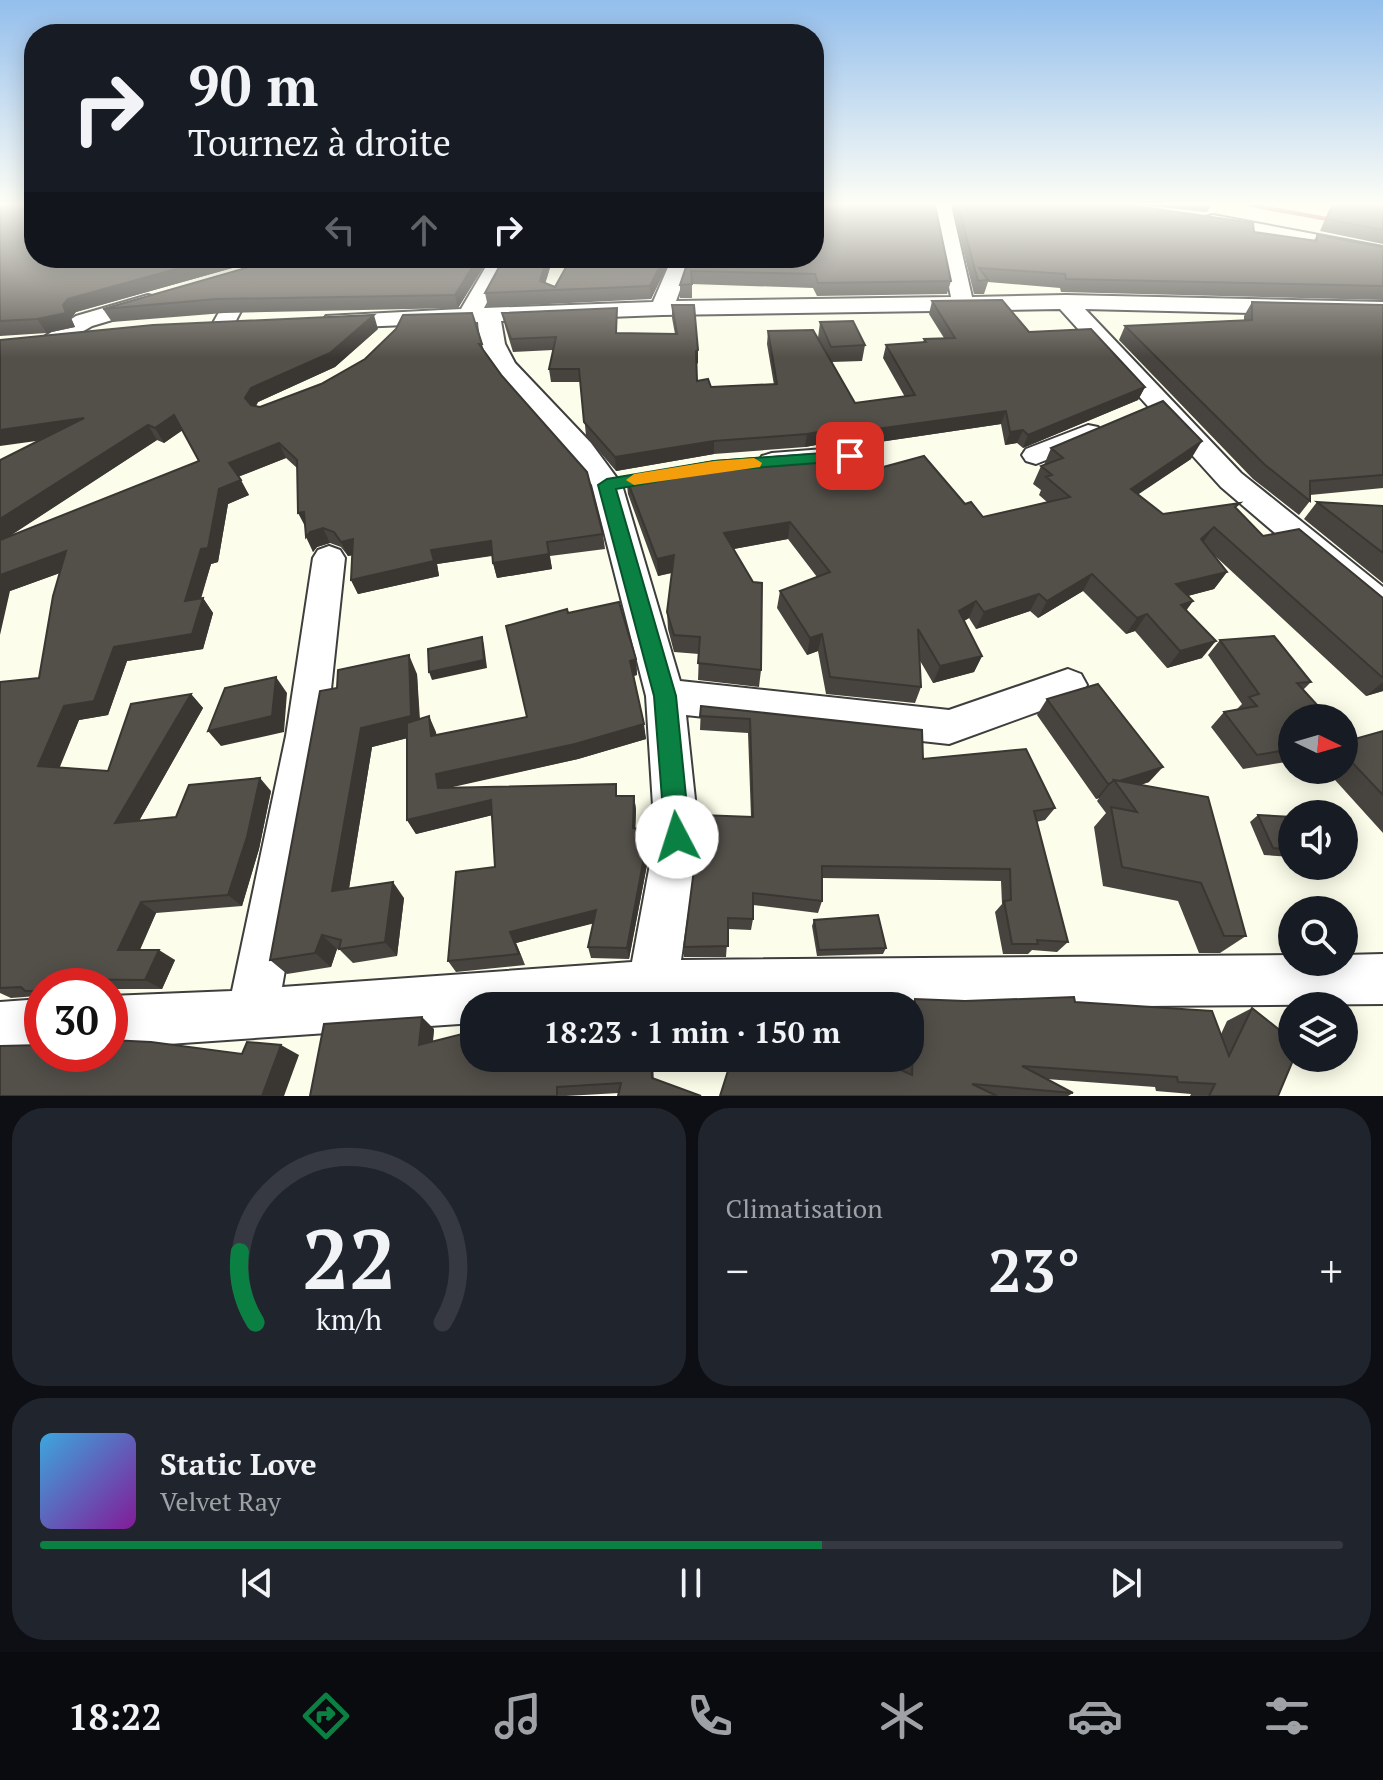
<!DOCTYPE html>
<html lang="fr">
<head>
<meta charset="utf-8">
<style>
  :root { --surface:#171b24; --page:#20242c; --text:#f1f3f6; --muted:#9ea1a6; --line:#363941; --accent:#0b8043 }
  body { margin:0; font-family:"PT Serif",serif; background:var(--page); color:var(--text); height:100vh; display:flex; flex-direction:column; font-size:30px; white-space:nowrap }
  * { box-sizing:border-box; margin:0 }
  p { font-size:26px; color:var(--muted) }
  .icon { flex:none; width:44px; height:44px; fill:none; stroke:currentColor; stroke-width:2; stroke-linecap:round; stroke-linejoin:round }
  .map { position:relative; height:1096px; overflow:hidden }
  .details { display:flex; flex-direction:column; gap:12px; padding:12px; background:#0d0f14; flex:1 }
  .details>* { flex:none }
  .guide { position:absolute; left:24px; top:24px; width:800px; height:244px; border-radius:32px; box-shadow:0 4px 20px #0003; background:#171b24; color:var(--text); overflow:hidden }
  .needle { width:52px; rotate:95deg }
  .tools { position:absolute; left:1278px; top:704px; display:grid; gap:16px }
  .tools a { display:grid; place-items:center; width:80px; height:80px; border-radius:50%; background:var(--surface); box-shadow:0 4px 20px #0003; font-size:40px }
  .speed { position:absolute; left:24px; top:968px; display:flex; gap:16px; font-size:40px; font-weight:700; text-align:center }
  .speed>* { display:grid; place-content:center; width:104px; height:104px; border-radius:50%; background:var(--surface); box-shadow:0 4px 20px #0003; line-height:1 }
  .speed .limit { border:12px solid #d22; background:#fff; color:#111 }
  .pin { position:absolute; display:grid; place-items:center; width:68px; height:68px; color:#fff; margin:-34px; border-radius:16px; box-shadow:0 4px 12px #0006 }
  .me { position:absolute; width:88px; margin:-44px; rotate:355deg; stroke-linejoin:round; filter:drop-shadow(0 0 6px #0008) }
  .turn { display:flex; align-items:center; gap:28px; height:168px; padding:0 32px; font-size:36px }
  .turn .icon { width:104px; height:104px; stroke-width:2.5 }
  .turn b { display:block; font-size:56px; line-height:68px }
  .lanes { display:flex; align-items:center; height:76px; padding:0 32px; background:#0003; justify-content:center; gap:40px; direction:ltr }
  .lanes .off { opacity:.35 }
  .big { font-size:60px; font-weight:600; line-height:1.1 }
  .details .card { flex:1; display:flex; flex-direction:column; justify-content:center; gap:12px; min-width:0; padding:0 28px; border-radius:32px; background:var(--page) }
  .details .dial { align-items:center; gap:0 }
  .dial svg { height:208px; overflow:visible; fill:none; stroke:var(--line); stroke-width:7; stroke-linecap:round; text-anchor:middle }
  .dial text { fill:var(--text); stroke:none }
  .song { display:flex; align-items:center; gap:24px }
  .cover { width:96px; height:96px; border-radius:12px; background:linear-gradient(135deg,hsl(200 70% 55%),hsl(290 70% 35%)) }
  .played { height:8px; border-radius:4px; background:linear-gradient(90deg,var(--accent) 60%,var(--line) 60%) }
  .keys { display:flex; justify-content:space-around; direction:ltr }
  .heat { display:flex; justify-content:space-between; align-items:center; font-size:44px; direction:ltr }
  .details .tiles { flex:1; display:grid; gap:12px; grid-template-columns:1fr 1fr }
  .card:last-child { grid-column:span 2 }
  .trip { position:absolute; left:460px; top:992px; width:464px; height:80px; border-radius:32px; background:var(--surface); box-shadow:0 4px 20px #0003; font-weight:600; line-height:80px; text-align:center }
  .dock { display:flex; height:128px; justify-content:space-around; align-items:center; background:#090b0e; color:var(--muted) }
  .dock .icon { width:56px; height:56px }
  .dock .on { color:var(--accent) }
  .dock b { font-size:36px; color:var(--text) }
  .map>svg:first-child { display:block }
</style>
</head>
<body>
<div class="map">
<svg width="1383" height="1096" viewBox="0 0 1383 1096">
  <rect width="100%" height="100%" fill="#fdfdeb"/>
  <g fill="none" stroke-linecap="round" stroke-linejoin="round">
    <defs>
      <g id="minor">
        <path d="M933,205H951L972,297L1066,295L1383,302V316L1085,309L1241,473L1383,587V619L1371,615L1221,487L1060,309L662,315L501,321L505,344L515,363L591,443L622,485L680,681L949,710L1068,669L1081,674L1087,685L1081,696L949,744L686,715L699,837L681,960L1292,955V962H1344V955L1383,954V1004L910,1008L474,1006V1023L110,1048V996L232,991L286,736L313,558L318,550L329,546L340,550L345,558L326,736L282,987L632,962L655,837L646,696L592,485C559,431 482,390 478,322L334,328L326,326L323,321L326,316L461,309L491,258H511L484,308L653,302L672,258L691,259L676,301L951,297Z"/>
        <polygon points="1213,215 1383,247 1383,259 1206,225 1204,221 1206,217"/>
        <polygon points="249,258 269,258 232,328 216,328 213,323"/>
        <polygon points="148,295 156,297 159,302 156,307 92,326 55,348 39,348 35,343 76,316"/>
        <polygon points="1088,425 1098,427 1102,433 1098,439 1036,464 1026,461 1022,455 1026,449"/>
        <polygon points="850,447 860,450 864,456 860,462 772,471 762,468 758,462 762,456 772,453"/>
        <polygon points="42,999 42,1051 0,1054 0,1002"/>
      </g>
    </defs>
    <use href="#minor" stroke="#3e3e3e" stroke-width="4"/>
    <use href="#minor" fill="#fff" fill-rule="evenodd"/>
    <polyline stroke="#b0472f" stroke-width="4" points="1250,205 1383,229"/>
  </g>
  <g fill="#47443f" fill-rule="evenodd">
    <polygon points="952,205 1127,205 1254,232 1314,240 1317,235 1383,247 1383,300 1061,292 1060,288 988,282 984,294 974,294"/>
    <polygon points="1141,205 1211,205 1207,212"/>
    <polygon points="1331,205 1383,205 1383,244 1320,231"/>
    <polygon points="0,207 34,258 489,258 458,308 224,313 112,322 103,309 253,266 250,263 76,312 71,318 75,327 47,333 0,336"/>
    <polygon points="504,258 553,258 545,283 555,287 571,258 671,258 651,299 488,307 485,293"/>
    <polygon points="689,258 951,281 947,294 817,296 813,288 692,284 692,298 680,298 680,285"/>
    <polygon points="932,301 1029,332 1145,387 1138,400 1023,448 1017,443 1005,445 1001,424 859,445 855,438 805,447 714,454 616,471 586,436 581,382 551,382 549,369 553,350 513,352 505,326 502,313 617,308 617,333 675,334 672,318 672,305 698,350 698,363 696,364 697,381 711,387 774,385 767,344 768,331 818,338 820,322 865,345 862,361 832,362 855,403 905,397 883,358 886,345 923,343 924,339 944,338 929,314"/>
    <polygon points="1252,302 1383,305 1383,488 1310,495 1310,501 1299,515 1253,479 1119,340 1125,326 1244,320 1244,316"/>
    <path d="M378,329L335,367L258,402L256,406L260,407L483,350L603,534L605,549L550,556L552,569L497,578L493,563L492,556L437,564L439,576L358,594L351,580L352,555L348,556L341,547L330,543L317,547L313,552L305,526L297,468L286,458L238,477L249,495L228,504L218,562L211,564L201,599L203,598L213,613L203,649L127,661L108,715L79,720L59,767L108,771L191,694L203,708L139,821L176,817L271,791L259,849L242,906L156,913L140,950L175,960L162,989H110V986H42V998L37,996L11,998L0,993V682L39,678L60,573L10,591L0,460ZM182,430L199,461L10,536L157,440L164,443Z"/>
    <polygon points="1051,448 1191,459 1138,494 1163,514 1237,509 1263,536 1383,598 1383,691 1366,696 1213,554 1227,572 1214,589 1188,596 1193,601 1186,610 1202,658 1167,668 1135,631 1126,634 1083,591 1038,618 1030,611 976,629 969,618 964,621 982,656 974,672 933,683 919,659 921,687 915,703 826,694 818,651 807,655 777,608 780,591 817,577 788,539 733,549 761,670 759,687 698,680 699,654 674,652 668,629 667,612 672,573 658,576 628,494 626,477 828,482 965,504 983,517 1047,502 1039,495 1041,490 1033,484 1041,466 1044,465"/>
    <polygon points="1317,502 1383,506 1383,583 1304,519"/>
    <polygon points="568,613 636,659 637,675 634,676 646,739 578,759 445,788 634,796 636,810 635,828 649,831 651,844 629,959 591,958 588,947 593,923 516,943 525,965 456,972 448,961 495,867 492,815 416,834 407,820 407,738 372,747 349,889 404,898 397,956 353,963 340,950 337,949 331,967 287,974 270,960 320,691 417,674 420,719 429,716 436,735 527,717"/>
    <polygon points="1220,640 1311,682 1303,690 1292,718 1292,761 1243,769 1211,727 1224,712 1236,710 1242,704 1208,655"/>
    <polygon points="1047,699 1149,782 1140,785 1246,936 1220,953 1199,953 1178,901 1103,886 1094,827 1106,813 1097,801 1099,798 1096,799 1037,715"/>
    <polygon points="701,706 923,759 1055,808 1045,820 1036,822 1068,942 1057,952 1032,950 1028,954 1003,954 995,912 1002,904 1001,881 822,878 822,901 818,913 753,905 753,919 751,930 728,929 726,957 684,957 684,947 751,817 748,733 700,730"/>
    <polygon points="1383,731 1383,833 1326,770 1344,770 1344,735 1349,740 1347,742"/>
    <polygon points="1258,815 1292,817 1292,857 1264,855 1250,822"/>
    <polygon points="814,920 886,948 883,954 817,956 812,926"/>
    <polygon points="915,999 965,1001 1075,1002 1221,1034 1227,1021 1252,1008 1278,1096 1190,1096 1191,1094 1156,1091 1155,1087 1046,1079 1073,1093 1068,1096 720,1096 903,1071 903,1058 910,1058 910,1006 909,1006"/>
    <polygon points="434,1029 433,1042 653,1058 653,1078 619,1093 566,1096 310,1096"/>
  </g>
  <g fill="#3a3733">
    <polygon points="216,258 248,258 250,263 76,312 71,318 75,327 47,333 37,319 63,305 68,299"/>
    <polygon points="478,258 489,258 458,308 455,295"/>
    <polygon points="547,258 553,258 543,291 540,281"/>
    <polygon points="664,258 671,258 651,299 650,286"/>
    <polygon points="374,315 378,329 335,367 258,402 252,413 245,398 251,388"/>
    <polygon points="698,350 698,363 696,364 696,351"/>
    <polygon points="1145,387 1138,400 1023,448 1028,435"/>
    <polygon points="1006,411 1001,424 859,445 862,431"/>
    <polygon points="174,415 183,430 164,443 155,428"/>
    <polygon points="84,418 94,433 0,446 0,430"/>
    <polygon points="148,425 157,440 0,542 0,519"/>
    <polygon points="858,425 855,438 805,447 807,434"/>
    <polygon points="1023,430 1017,443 1005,445 1010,432"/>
    <polygon points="714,441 714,454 616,471 615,457"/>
    <polygon points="1202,441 1191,459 1121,506 1131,489"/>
    <polygon points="279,443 286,458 237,477 229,463"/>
    <polygon points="241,480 249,495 228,504 218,562 211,564 195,616 185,601 219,489"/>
    <polygon points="304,512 306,528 298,513"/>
    <polygon points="790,522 788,539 723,551 724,533"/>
    <polygon points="1214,527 1202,544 1201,539"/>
    <polygon points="323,528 330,543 317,547 313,552 306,537 310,532"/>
    <polygon points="353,539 360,554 348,556 341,542"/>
    <polygon points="491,541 495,555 437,564 439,576 358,594 351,580 431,550"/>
    <polygon points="547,542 552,569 497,578 493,563"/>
    <polygon points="66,551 79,566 10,591 0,635 0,575"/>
    <polygon points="674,555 674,572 658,576 657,559"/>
    <polygon points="1227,572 1214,589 1164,602 1176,584"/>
    <polygon points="1092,574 1083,591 1038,618 1047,601"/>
    <polygon points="1039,594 1030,611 976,629 984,612"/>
    <polygon points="203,598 213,613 203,649 127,661 108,715 79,720 55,779 38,766 64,706 114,647"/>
    <polygon points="976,601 969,618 952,628 959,611"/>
    <polygon points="1193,601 1181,618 1181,605"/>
    <polygon points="1147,614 1135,631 1126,634 1137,618"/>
    <polygon points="822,634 818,651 807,655 810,638"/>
    <polygon points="482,637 484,645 487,668 432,680 429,672"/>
    <polygon points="1216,641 1202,658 1167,668 1180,651"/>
    <polygon points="409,655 417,674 420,735 372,747 346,906 332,891 361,728"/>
    <polygon points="982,656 974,672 933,683 940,666"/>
    <polygon points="636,659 637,675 632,676 630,661"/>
    <polygon points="276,677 287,693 284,732 221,746 208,731"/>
    <polygon points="1383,682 1383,691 1366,696"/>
    <polygon points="191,694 203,708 131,835 115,823"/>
    <polygon points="429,716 436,732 438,751 431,736"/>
    <polygon points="644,724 646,739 578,759 444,789 438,788 436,774"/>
    <polygon points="1163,767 1149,782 1122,791 1115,782"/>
    <polygon points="260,778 271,791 259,849 242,906 228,895"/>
    <polygon points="1111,783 1099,798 1096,799 1108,784"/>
    <polygon points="634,796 636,810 635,841 633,828"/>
    <polygon points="491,800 497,814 416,834 407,820"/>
    <polygon points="649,831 651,844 629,959 627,948"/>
    <polygon points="393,882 404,898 397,956 385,942"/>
    <polygon points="141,902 156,913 135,960 118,950"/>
    <polygon points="596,910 599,922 516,943 525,965 510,932"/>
    <polygon points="322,935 337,949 331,967 315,953"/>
    <polygon points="159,950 175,960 162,989 145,980"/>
    <polygon points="45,979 60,986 42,986 42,993 38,991"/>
    <polygon points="422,1017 434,1029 431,1056 419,1045"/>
    <polygon points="281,1045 299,1055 284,1096 262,1096"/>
    <polygon points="651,1058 653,1058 654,1087 652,1078"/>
  </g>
  <g fill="#534f49" stroke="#3a3733" stroke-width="2">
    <polygon points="7,205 34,205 34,258 216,258 68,299 63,305 66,313 37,319 0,321 0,207"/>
    <polygon points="814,205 935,205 951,281 818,283 815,274 691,271 692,284 680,285 689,258 814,258"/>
    <polygon points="958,205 1127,205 1253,223 1254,232 1317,241 1317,235 1383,247 1383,286 1066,279 1065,274 979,268 988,280 978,281"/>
    <polygon points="1333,205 1383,205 1383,230 1327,219"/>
    <polygon points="257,258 478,258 455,295 217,299 103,309 253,266"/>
    <polygon points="504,258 547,258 540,281 555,287 571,258 664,258 650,286 485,293"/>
    <polygon points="1002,300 1029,332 1091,329 1145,387 1028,435 1023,430 1010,432 1006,411 862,431 858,425 807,434 714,441 615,457 584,422 579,369 549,369 556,337 511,339 502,313 617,308 616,333 677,334 672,305 694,305 698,350 696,351 697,381 708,379 711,387 777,384 768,331 813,330 855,403 915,395 886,345 926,342 924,339 955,338 932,301"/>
    <polygon points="1252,302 1383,305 1383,475 1310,481 1310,501 1264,464 1125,326 1252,320"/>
    <polygon points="472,313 482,344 479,344 502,376 587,472 603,534 547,542 549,554 493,563 491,541 431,550 434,561 351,580 353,539 341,542 334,532 323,528 310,532 306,537 304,512 298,513 297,460 279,443 229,463 241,480 219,489 208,548 201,549 185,601 203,598 192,634 114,647 94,701 64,706 38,766 108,771 131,704 191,694 115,823 176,817 189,785 260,778 247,837 228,895 141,902 118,950 159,950 145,980 45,979 38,991 25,991 21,987 0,988 0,682 39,678 53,596 66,551 0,575 0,540 199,461 174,415 155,428 148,425 0,519 0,460 84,418 0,430 0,340 153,325 374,315 330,353 251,388 245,398 251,405 260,407 321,384 365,359 396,329 403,315"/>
    <polygon points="853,321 865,345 831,347 820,322"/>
    <polygon points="1163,401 1202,441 1131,489 1163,514 1240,503 1235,507 1263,536 1299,529 1383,598 1383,678 1214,527 1201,539 1227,572 1176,584 1193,601 1181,605 1216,641 1180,651 1147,614 1137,618 1092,574 1047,601 1039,594 984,612 976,601 959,611 982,656 940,666 918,629 921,687 830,677 822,634 810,638 780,591 830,572 790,522 724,533 753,582 762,583 761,670 698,663 700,637 674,635 667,612 674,555 657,559 626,477 715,461 813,454 828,482 924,456 965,504 971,502 983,517 1070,497 1046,477 1052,475 1041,466 1063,458 1051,448"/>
    <polygon points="1317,502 1383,506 1383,553"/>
    <polygon points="619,602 636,659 630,661 644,724 575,744 436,774 438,788 616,784 616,796 634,796 633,828 649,831 627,948 588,947 596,910 510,932 519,954 448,961 456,872 495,867 491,800 407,820 407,723 429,716 431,736 527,717 506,626 567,609 568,613"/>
    <polygon points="1274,636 1311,682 1297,683 1329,718 1292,718 1292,749 1257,755 1224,712 1257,706 1249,697 1259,694 1220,640"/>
    <polygon points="482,637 484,660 429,672 428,649"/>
    <polygon points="409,655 411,716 361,728 332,891 393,882 385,942 339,949 341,940 322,935 315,953 270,960 320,691 337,688 338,670"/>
    <polygon points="276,677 272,716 208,731 225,688"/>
    <polygon points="1098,684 1163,767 1119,781 1114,780 1111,783 1108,784 1047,699"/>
    <polygon points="701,706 922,730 923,759 1026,749 1055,808 1034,811 1068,942 1037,940 1038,944 1012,944 1004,901 1011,900 1010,869 822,866 822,901 753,893 753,919 728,918 728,946 684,947 701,815 753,817 750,719 700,716"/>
    <polygon points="1383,731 1383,795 1344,754 1344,742"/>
    <polygon points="1114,780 1208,797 1246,936 1224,936 1201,883 1122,867 1111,807 1137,812"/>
    <polygon points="1258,815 1292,817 1292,850 1273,848"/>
    <polygon points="878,915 886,948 819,950 814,920"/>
    <polygon points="1074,997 1075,1002 1212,1011 1229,1056 1252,1008 1292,1040 1292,1058 1294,1058 1278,1096 1209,1096 1215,1084 1178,1082 1177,1077 1022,1066 1073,1093 972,1084 997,1096 720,1096 732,1058 874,1058 912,1075 915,999 965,1001"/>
    <polygon points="651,998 651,1006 568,1006 568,1003"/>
    <polygon points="751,1002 761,1006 749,1006"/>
    <polygon points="422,1017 419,1045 474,1031 474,1058 651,1058 652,1078 701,1096 618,1096 621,1083 557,1087 557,1096 310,1096 324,1024"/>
    <polygon points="110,1040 151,1042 242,1054 247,1042 281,1045 262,1096 0,1096 0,1046 42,1045 42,1054 110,1054"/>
  </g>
  <linearGradient id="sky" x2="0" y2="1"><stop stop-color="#93beec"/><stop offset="0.57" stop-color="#fefef6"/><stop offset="1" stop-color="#fefef6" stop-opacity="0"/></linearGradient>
  <rect width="1383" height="358" fill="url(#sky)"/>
  <polygon fill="#0b8043" stroke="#07532c" stroke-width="2" points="850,451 858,456 856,460 714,471 616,489 676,696 690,837 686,845 677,849 668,845 665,837 654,696 598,485 607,479 714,461"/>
  <polygon fill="#f59e0b" points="754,458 762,463 760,467 634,485 626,480 634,474 714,461"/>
</svg>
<div class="tools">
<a><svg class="needle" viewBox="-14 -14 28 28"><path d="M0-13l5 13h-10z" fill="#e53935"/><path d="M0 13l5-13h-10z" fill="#9ea1a6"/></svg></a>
<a><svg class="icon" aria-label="sound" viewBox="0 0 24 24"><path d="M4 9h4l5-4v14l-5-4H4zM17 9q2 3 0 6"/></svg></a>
<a><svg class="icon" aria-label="search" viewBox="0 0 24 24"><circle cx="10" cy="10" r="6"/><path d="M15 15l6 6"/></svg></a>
<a><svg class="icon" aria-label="layers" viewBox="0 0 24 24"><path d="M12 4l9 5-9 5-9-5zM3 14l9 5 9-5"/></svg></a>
</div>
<div class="speed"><div class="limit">30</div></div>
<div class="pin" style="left:850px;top:456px;background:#d93025"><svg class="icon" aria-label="arrive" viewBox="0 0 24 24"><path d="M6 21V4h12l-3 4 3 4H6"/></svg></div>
<svg class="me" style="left:677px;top:837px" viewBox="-20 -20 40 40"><circle r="19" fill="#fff"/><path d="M0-13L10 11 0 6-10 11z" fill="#0b8043"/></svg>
<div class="trip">18:23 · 1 min · 150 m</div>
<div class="guide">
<div class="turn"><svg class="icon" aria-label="right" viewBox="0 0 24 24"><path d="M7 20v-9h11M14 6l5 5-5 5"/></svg><div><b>90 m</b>Tournez à droite</div></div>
<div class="lanes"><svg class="icon off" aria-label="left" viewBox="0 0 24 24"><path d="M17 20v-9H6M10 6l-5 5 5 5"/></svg><svg class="icon off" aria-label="ahead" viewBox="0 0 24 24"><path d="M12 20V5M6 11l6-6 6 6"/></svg><svg class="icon" aria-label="right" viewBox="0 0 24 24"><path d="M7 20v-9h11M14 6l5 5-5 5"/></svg></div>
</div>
</div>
<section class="details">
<div class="tiles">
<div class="card dial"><svg viewBox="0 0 100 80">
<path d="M14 69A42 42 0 1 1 86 69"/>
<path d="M14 69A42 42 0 0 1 8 42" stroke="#0b8043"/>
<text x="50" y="56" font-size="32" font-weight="700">22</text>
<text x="50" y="72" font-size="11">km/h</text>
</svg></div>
<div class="card"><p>Climatisation</p>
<div class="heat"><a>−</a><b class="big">23°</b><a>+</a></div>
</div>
<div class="card">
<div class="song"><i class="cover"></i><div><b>Static Love</b><p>Velvet Ray</p></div></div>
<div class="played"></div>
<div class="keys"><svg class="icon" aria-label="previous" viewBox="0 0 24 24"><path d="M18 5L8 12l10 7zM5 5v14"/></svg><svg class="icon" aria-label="pause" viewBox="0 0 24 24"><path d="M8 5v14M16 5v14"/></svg><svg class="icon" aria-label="next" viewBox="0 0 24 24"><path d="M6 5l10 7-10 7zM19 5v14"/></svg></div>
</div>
</div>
</section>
<nav class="dock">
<b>18:22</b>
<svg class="icon on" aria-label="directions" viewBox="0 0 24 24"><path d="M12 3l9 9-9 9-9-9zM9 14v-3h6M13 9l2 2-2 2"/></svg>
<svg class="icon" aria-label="music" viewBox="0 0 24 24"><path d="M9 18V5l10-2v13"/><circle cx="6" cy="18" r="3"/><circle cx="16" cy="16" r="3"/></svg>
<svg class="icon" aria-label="phone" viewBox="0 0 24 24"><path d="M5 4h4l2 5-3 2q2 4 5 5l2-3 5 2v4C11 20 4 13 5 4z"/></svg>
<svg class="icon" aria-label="climate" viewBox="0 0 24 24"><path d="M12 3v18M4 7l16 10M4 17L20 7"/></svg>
<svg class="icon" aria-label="car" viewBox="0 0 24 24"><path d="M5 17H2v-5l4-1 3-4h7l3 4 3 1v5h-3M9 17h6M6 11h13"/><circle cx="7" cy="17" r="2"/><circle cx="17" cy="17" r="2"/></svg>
<svg class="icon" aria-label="filters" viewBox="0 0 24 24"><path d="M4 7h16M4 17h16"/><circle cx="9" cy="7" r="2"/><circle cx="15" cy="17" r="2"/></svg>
</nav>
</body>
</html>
